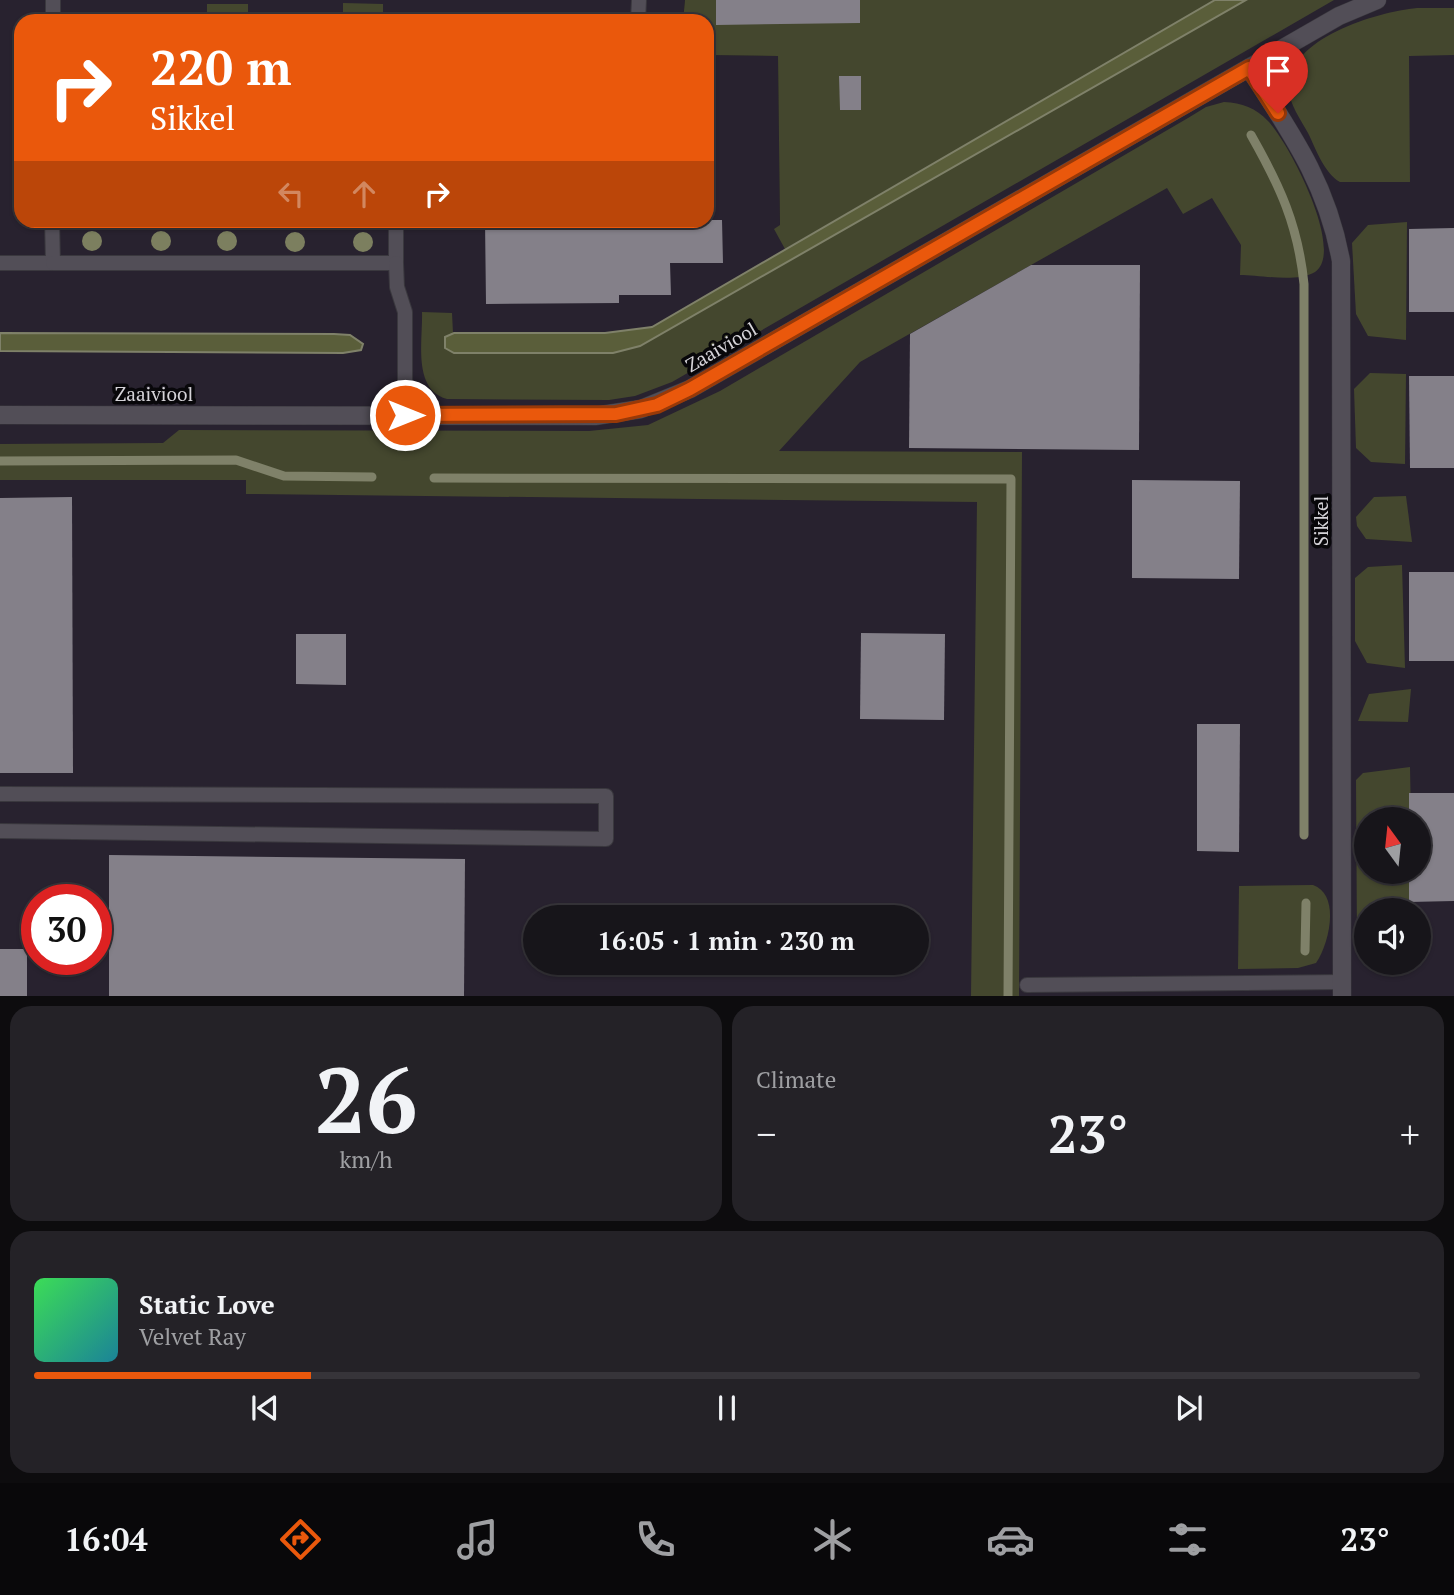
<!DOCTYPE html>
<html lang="en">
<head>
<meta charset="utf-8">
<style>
  :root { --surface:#17151a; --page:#242227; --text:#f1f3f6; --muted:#9e9fa2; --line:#363439; --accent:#ea580c }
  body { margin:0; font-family:"PT Serif",serif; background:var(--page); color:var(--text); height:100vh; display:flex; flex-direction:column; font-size:26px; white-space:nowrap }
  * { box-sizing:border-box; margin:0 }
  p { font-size:23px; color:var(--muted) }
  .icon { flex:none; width:38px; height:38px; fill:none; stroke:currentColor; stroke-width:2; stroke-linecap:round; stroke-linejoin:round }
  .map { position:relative; height:996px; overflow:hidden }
  .drawer { display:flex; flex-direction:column; gap:10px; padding:10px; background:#0d0c0e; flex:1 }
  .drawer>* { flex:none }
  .guide { position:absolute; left:14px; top:14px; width:700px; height:214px; border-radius:21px; box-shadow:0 2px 5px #0004,0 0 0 2px var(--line); background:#ea580c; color:#fff; overflow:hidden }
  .needle { width:46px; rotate:345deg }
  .controls { position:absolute; left:1354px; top:807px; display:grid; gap:14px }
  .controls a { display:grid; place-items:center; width:77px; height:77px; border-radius:50%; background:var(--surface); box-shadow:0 2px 5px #0004,0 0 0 2px var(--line); font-size:35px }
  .speed { position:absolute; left:21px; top:884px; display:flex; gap:14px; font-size:35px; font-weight:700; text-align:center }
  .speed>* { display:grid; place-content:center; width:91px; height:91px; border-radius:50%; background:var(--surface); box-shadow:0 2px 5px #0004,0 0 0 2px var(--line); line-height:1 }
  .speed .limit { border:10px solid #d22; background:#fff; color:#111 }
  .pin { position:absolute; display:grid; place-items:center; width:60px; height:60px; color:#fff; margin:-72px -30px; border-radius:50% 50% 50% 0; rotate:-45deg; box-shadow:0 0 7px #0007 }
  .pin .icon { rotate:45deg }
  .me { position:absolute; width:77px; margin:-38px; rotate:90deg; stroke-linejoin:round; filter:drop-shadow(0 0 5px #0008) }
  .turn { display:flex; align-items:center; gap:24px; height:147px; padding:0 21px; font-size:32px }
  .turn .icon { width:91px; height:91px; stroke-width:2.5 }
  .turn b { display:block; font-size:49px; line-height:60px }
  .lanes { display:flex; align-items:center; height:66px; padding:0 21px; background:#0003; justify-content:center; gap:35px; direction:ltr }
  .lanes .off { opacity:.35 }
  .big { font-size:52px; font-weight:800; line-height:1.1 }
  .drawer .card { flex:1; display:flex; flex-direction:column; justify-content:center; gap:10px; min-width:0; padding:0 24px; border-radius:21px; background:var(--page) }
  .drawer .dial { align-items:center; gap:0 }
  .dial b { font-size:91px; line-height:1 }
  .song { display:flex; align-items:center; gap:21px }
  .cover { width:84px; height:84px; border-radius:10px; background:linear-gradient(135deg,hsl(130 70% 55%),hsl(190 70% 35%)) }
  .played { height:7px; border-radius:4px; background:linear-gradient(90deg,var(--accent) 20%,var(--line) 20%) }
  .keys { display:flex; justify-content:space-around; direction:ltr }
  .heat { display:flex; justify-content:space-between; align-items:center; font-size:38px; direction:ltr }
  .drawer .tiles { flex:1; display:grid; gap:10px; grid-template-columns:1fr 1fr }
  .card:last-child { grid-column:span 2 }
  .trip { position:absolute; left:523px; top:905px; width:406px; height:70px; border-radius:35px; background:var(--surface); box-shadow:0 2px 5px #0004,0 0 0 2px var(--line); font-weight:800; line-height:70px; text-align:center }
  .tabs { display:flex; height:112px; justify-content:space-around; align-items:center; background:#09080a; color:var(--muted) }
  .tabs .icon { width:49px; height:49px }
  .tabs .current { color:var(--accent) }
  .tabs b { font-size:32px; color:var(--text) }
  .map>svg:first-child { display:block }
</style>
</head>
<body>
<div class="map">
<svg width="1454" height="997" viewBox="0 0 1454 997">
  <rect width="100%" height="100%" fill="#1f1c23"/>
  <path fill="#28222f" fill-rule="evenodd" d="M0,0H685L683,21H21V220H707V55L778,56L780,225L1172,0H1454V996L0,997ZM1367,819H1419V872H1367ZM37,900H96V959H37ZM1367,910H1419V962H1367ZM536,917H917V962H536Z"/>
  <g fill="#44472e">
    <polygon points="685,0 1215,0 785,249 774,229 780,225 778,56 707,55 707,21 683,21"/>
    <path d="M1246,0H1334L672,382L635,396L609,400L447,399C412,390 423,340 422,312L452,313L454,353H613L640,346Z"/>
    <polygon points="343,3 383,4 383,15 343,14"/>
    <rect x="207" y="4" width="41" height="11"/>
    <path d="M1417,8H1454V55L1409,56L1410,182H1340C1324,173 1316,149 1308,133C1301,120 1289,104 1289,89C1287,38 1377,12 1417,8Z"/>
    <path d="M1224,102C1242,103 1256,108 1268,121C1288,141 1346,251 1315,272C1297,283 1260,275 1240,275L1241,245L1212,198L1183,214L1167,188L860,362L779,451L1022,452L1019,996H971L977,502L246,494V480H0V444L163,443L179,430L589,431L648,425L720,391L1188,118L1206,107Z"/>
    <polygon points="1407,222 1406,340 1368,336 1356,314 1352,243 1368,225"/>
    <polygon points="1370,373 1406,374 1405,464 1371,462 1356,448 1354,389"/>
    <polygon points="1406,496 1412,542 1366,539 1357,526 1356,517 1374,497"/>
    <polygon points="1402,565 1405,668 1367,663 1355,641 1355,578 1368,567"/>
    <polygon points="1411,689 1408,722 1358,721 1369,694"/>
    <polygon points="1410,767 1411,819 1367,819 1367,872 1411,872 1411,910 1367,910 1367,955 1357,945 1356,780 1363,773"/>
    <path d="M1313,885C1341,895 1329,944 1316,963L1298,968L1238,969L1239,886Z"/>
  </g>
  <g fill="#5a5e3a" stroke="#7f8169" stroke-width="2">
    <polygon points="1215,0 1246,0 640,346 613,353 454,353 445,348 445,337 454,333 605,333 652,327"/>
    <polygon points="0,333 334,334 350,335 363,344 361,350 343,353 0,351"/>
  </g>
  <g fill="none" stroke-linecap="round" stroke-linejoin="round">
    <g stroke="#7f8169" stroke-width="9">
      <path d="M1251,135C1280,186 1298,225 1304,284V835"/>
      <polyline points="0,461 236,460 284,476 372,477"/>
      <polyline points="434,478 1011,479 1008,997"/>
      <polyline points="1305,951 1306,903"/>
    </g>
  </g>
  <g fill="#848089">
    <polygon points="716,0 860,0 860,23 716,25"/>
    <polygon points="839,76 861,76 861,110 840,110"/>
    <polygon points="485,220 722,220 723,263 670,263 671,295 619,295 619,303 486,304"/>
    <polygon points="1454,228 1454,312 1409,312 1409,229"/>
    <polygon points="1031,265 1140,265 1139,450 909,448 910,334"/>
    <polygon points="1409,376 1454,376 1454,468 1410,468"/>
    <polygon points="1132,480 1240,481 1239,579 1132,578"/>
    <polygon points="72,497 73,773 0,773 0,498"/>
    <rect x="1409" y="572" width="45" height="89"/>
    <polygon points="861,633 945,634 944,720 860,719"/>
    <polygon points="296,634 346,634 346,685 296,684"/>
    <polygon points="1197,724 1240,724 1239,852 1197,851"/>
    <polygon points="1409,793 1454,793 1454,901 1409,902 1409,872 1419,872 1419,819 1409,819"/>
    <polygon points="109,855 465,859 464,997 109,997"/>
    <rect x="0" y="949" width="27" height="48"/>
  </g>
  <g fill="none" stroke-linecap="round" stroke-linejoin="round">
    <defs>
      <g id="lane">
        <polyline points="53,21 53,0"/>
        <polyline points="638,21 639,0"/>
        <polyline points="0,263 53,263 52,220"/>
        <polyline points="53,263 396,263 396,220"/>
        <polyline points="396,263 397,287 405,312 405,415"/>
        <polyline points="0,794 606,796 606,839 0,831"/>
        <polyline points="1027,985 1342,982"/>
      </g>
      <g id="street">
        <path d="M1249,68C1291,133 1327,183 1341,261L1342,997"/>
        <polyline points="0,415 595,416 641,409 690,389 1339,16 1377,0"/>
      </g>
    </defs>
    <use href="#lane" stroke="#3a383e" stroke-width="16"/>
    <use href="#street" stroke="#3a383e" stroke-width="19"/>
    <use href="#lane" stroke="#524e57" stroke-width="14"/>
    <use href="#street" stroke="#524e57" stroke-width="18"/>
  </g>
  <g fill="#7c7f5f">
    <circle cx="92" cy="241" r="10"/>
    <circle cx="161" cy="241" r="10"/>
    <circle cx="227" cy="241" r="10"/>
    <circle cx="295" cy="242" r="10"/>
    <circle cx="363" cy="242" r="10"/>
  </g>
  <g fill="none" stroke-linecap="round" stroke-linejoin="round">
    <defs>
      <polyline id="route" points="405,415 616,414 657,405 690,389 1249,68 1278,113"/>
    </defs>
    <use href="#route" stroke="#983908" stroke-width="18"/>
    <use href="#route" stroke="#ea580c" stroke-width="12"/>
  </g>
  <g text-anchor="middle" stroke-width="7" stroke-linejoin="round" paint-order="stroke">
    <g font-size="19" fill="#d5d3d8" stroke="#08070a">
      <text transform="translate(721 347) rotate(-30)" y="7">Zaaiviool</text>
      <text x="154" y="401">Zaaiviool</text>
      <text transform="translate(1321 521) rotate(-90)" y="7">Sikkel</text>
    </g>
  </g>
</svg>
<div class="controls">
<a><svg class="needle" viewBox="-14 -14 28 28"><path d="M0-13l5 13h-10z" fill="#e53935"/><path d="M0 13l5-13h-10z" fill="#9e9fa2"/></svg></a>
<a><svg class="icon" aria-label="sound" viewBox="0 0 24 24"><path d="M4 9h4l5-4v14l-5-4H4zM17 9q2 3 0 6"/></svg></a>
</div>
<div class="speed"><div class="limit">30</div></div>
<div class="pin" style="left:1278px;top:113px;background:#d93025"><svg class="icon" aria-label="arrive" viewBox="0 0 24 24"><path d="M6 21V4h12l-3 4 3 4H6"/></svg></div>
<svg class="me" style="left:405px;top:415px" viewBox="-20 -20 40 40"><circle r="17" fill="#ea580c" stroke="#fff" stroke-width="3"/><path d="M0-11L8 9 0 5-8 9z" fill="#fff"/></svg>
<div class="trip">16:05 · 1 min · 230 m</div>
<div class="guide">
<div class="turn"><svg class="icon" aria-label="right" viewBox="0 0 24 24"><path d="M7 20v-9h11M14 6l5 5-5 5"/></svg><div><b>220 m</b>Sikkel</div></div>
<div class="lanes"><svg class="icon off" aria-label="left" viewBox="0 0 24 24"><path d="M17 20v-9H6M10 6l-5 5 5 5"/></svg><svg class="icon off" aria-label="ahead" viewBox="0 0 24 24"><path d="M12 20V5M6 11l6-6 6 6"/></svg><svg class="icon" aria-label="right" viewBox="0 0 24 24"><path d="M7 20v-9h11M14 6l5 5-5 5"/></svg></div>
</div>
</div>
<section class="drawer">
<div class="tiles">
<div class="card dial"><b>26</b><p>km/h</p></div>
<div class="card"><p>Climate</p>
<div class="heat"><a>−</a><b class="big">23°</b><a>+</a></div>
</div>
<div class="card">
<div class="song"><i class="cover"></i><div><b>Static Love</b><p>Velvet Ray</p></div></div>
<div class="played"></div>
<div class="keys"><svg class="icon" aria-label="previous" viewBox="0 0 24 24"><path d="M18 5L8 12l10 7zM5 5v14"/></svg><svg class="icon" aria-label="pause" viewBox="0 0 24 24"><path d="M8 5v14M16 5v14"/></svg><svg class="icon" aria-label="next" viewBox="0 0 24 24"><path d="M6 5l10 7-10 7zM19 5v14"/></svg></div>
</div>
</div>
</section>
<nav class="tabs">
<b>16:04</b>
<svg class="icon current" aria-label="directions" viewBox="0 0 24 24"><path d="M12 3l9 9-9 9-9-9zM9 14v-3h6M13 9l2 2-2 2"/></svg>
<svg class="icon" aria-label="music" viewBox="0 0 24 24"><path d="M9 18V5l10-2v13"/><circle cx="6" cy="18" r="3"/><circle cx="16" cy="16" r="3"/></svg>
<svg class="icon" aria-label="phone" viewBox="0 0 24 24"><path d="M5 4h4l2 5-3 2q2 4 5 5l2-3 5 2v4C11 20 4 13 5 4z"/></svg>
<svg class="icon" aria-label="climate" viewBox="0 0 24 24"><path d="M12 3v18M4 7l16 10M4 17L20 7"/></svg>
<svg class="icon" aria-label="car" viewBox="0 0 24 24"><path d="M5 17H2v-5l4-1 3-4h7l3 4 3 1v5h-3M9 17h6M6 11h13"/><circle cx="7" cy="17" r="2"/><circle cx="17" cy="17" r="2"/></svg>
<svg class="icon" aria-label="filters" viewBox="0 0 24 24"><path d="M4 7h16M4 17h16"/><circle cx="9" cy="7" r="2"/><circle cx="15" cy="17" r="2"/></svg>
<b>23°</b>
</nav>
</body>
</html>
